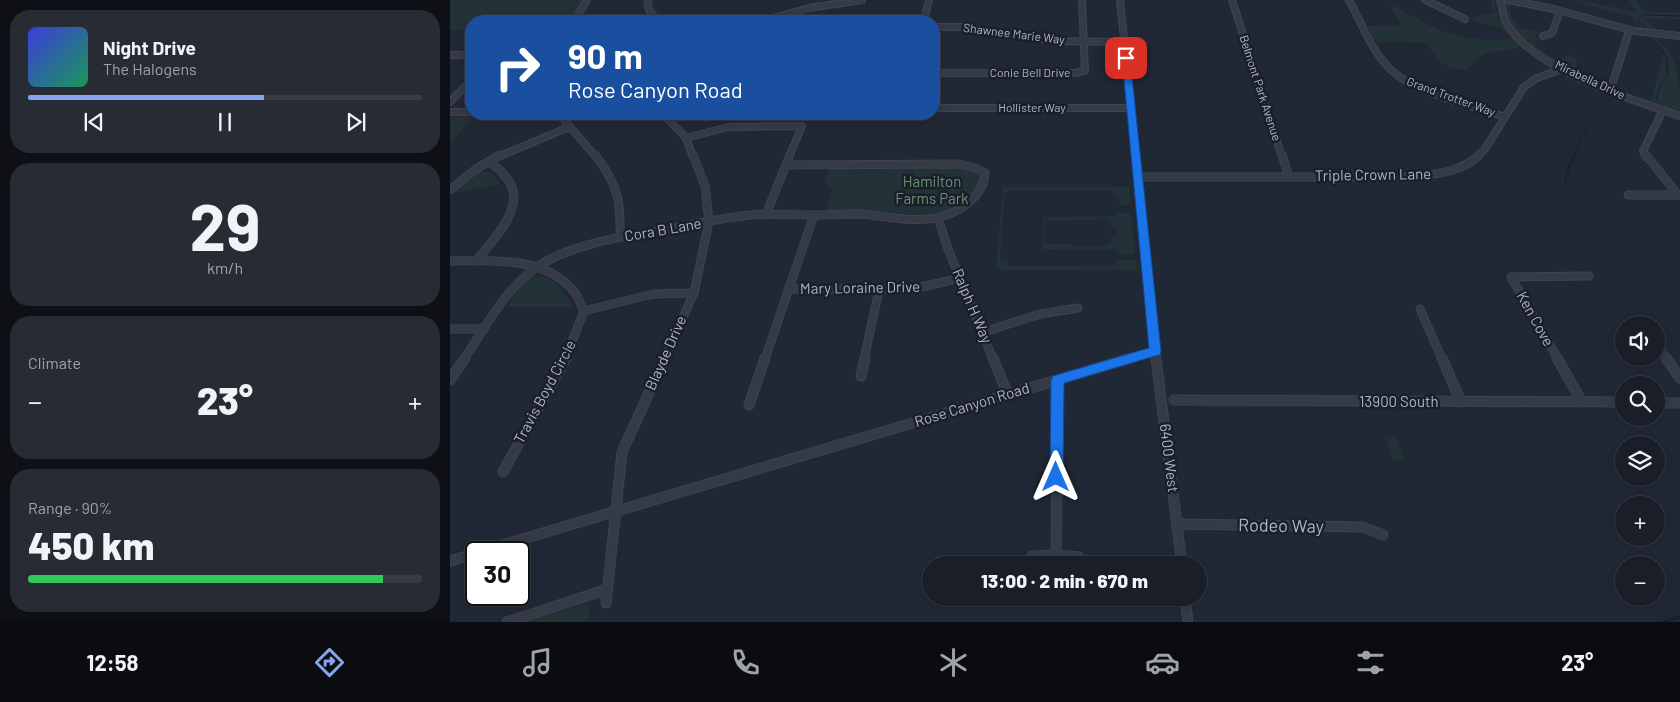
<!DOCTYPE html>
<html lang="en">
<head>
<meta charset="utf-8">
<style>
  :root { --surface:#191e28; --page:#262b34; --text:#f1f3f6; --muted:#9fa2a8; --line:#373c45; --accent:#87a4ef }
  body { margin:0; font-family:Barlow,sans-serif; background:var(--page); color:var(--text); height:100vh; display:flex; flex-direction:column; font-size:19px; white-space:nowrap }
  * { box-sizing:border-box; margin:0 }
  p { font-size:16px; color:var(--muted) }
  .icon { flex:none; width:28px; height:28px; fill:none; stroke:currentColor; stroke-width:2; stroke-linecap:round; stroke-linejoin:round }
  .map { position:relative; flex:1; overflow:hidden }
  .side { display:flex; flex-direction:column; gap:10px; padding:10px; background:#0e1016; width:450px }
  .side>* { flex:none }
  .banner { position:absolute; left:15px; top:15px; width:475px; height:105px; border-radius:20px; box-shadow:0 2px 8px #0003,0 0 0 1px var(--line); background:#1a4fa0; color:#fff; overflow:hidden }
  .fabs { position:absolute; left:1165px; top:316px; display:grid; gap:10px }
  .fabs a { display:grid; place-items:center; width:50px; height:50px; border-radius:50%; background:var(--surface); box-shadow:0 2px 8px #0003,0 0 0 1px var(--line); font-size:25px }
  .speed { position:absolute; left:15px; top:541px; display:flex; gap:10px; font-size:25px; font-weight:700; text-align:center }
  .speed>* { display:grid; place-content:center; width:65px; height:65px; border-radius:50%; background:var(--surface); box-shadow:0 2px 8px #0003,0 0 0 1px var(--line); line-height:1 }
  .speed .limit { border:2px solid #111; border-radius:8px; background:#fff; color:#111 }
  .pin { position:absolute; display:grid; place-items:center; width:42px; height:42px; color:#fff; margin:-21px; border-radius:10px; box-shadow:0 2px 8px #0006 }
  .me { position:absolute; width:55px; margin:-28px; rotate:0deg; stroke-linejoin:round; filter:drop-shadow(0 0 4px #0008) }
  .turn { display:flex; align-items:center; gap:18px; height:105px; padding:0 20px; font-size:22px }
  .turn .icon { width:65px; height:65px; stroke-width:2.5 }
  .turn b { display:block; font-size:35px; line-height:42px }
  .big { font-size:38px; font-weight:800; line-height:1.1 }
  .side .tile { flex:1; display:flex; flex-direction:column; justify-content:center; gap:8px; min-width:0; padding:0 18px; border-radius:20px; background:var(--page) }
  .side .dial { align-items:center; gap:0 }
  .dial b { font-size:65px; line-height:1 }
  .song { display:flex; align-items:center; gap:15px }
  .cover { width:60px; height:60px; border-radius:8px; background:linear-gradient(135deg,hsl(240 70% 55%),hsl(150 70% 35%)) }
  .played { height:5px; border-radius:2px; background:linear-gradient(90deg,var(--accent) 60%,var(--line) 60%) }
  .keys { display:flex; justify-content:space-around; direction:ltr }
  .heat { display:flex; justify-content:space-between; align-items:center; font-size:28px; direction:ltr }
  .charge { height:8px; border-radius:4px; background:linear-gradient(90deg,#34c759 90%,var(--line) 0) }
  .trip { position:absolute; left:472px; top:556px; width:285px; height:50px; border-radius:25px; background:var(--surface); box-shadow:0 2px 8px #0003,0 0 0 1px var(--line); font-weight:800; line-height:50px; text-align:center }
  .tabs { display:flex; height:80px; justify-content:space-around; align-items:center; background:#0a0c10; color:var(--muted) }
  .tabs .icon { width:35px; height:35px }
  .tabs .active { color:var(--accent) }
  .tabs b { font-size:22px; color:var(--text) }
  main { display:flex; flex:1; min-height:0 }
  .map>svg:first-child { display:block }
</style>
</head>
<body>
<main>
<section class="side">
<div class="tile">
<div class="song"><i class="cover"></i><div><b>Night Drive</b><p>The Halogens</p></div></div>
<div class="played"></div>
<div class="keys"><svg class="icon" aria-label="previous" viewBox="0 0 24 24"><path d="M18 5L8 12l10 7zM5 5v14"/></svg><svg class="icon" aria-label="pause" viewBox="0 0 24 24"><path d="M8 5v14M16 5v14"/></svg><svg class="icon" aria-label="next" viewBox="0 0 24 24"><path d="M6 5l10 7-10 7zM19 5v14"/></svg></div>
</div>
<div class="tile dial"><b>29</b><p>km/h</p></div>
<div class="tile"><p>Climate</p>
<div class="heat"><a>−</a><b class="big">23°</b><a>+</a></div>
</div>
<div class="tile"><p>Range · 90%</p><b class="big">450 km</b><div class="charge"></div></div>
</section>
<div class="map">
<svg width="1230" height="622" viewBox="0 0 1230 622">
  <rect width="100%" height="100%" fill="#212835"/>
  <g fill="#233236">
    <polygon points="0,0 137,0 117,21 21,21 21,31 0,30"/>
    <path d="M1041,0H1045C1044,25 1070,44 1088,57C1093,61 1100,64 1103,69L1071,47L1034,54L1017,69L1011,70L990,63L977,43L926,42L917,26H952L940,7H948C986,33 1015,42 1061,39L1052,28L1024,21L1022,17L1044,13Z"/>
    <path d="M1119,0C1141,0 1165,9 1187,12L1179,0H1185L1196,12H1230V19H1196L1210,33L1195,32L1183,17Z"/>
    <path d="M1055,2H1058L1062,18L1069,28L1088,32L1085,36L1090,39L1083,43L1105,59L1119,55L1128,61L1125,70L1156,86C1149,85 1142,80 1135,77C1108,64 1056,36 1055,2Z"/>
    <path d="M1198,35C1205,37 1208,40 1214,46C1230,63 1230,90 1230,113L1170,93L1165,89L1201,101L1214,51Z"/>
    <polygon points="0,117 24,117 0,143"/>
    <path d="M379,167H515C522,170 535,174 530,185C527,191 519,197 514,202C489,220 460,214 431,212C413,211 395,211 376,211L383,190L375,183Z"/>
    <polygon points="36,171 41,173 50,184 4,193 30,172"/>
    <polygon points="553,187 679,187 681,205 670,205 669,197 663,194 662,190 560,190 555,193 550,259 557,259 557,266 667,265 667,260 686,260 687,270 546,270"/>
    <polygon points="666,213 681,213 685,254 669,254 668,250 592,249 593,237 595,237 595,244 623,244 623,247 657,246 657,244 662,244 661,238 666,237 666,227 661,227 661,221 656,221 656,219 596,221 595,228 593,229 594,217 666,216"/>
    <path d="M86,276C103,276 115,292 122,307H57L75,281Z"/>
    <polygon points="935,437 947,437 955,461 943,461"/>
    <polygon points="133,605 138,606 140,611 137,622 73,622"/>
  </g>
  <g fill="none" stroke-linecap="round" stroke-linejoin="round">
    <g stroke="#161e31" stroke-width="1">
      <polyline points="1195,15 1230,16"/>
      <polyline points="1189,18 1188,20 1196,29"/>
      <polyline points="1202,38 1216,55 1218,76 1211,84 1206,99"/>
      <polyline points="1124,157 1135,130 1151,115 1160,99"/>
    </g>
    <polyline stroke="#161e31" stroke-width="2" points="1115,182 1119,166 1125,155"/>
    <polyline stroke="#161e31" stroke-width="2.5" points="1213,622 1230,617"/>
    <defs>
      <g id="minor-far2">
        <path d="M198,0C196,9 203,16 210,21"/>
        <polyline points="670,0 686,157"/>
        <polyline points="782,0 832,157"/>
        <path d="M899,0C911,22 921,49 938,67C961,92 1022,106 1055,117"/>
        <polyline points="975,0 1015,19"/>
        <path d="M1050,0C1052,7 1053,16 1056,22C1083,70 1180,99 1230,116"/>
        <polyline points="1058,0 1104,9 1184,31 1230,36"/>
        <polyline points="130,21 128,15 137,0"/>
        <polyline points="312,21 359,8 412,0"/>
        <polyline points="474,21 479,0"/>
        <polyline points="484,27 512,27 604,41 675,42"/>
        <polyline points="1093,36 1102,33 1110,11"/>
        <polyline points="0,55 21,55"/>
        <polyline points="484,73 625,73 635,71 632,0"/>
        <polyline points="1160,91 1179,31"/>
        <polyline points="0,102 21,81"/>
        <polyline points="484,108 681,108"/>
        <polyline points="0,112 21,112"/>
        <polyline points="109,114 146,157"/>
        <polyline points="213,114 236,138 243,157"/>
        <polyline points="236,138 278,127 352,126 339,157"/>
        <polyline points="48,157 119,127"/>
        <polyline points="1027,157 1035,149 1074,87 1085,79 1111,69"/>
        <polyline points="1196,157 1193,151 1213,110"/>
      </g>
      <g id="minor-far1">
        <path d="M145,155C168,184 171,201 170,237"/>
        <polyline points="686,155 706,359"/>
        <polyline points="832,155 839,177"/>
        <polyline points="1196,155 1228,195"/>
        <path d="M689,177H961C984,174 1011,173 1029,155"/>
        <polyline points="0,190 26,169 50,155"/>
        <polyline points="1178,195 1230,195"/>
        <polyline points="316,214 340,155"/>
        <polyline points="488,218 498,249 543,359"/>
        <path d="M0,261C42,261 97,255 126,294C129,299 131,305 134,311"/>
        <path d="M26,261C41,242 71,214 62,187C58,176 47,168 39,161"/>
        <polyline points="338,289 463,289 510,278"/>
        <polyline points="970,309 992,359"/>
        <polyline points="134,311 203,294 244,293"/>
        <polyline points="0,329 34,329"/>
        <polyline points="534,332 590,314 628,308"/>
        <polyline points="1210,349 1217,359"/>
        <path d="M14,359C37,325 58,283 95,262C130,243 170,237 208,231C239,225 269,218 301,215C321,213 341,215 361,215C376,215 392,214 407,214C433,215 459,223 486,218C507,214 534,197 535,173L525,168L509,164L336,165"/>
        <polyline points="115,359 134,311"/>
        <polyline points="214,359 244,293 259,221 255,186 243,155"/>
        <polyline points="315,359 364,215"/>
        <polyline points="414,359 429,290"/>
        <polyline points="677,359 705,351"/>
        <polyline points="1108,359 1061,277 1139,276"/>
      </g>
      <g id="minor">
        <polyline points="543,358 558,395"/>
        <polyline points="706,358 732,565"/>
        <polyline points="992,358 1011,402"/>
        <polyline points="1107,358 1132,402"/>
        <polyline points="1216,358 1230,378"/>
        <polyline points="411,376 415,358"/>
        <polyline points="0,380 15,358"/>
        <polyline points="724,400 1174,402"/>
        <polyline points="1206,403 1230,403"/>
        <polyline points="299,405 315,358"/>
        <polyline points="53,472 116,358"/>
        <polyline points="727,524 913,527 933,535"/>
        <polyline points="29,552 681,358"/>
        <polyline points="606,555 608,380"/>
        <polyline points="582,556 606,555 629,557"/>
        <polyline points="0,561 26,553"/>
        <polyline points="735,598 738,622"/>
        <polyline points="156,603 172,452 215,358"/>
        <polyline points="57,622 158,589"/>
      </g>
    </defs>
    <use href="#minor-far2" stroke="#3e434f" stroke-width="8"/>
    <use href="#minor-far1" stroke="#3e434f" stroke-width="9"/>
    <use href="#minor" stroke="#3e434f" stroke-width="11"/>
    <use href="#minor-far2" stroke="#343a46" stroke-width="5.5"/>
    <use href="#minor-far1" stroke="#343a46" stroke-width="7"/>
    <use href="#minor" stroke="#343a46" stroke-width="9"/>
  </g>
  <polygon fill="#1a73e8" stroke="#114b97" points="676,56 680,58 711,351 710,355 705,356 614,383 613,477 611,481 606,483 602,481 600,477 601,380 603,376 699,348 672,58"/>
  <g text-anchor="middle" stroke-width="5" stroke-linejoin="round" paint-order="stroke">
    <g font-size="12" fill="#aeb4c2" stroke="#1a1f2a">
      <text transform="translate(564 34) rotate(7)" y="4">Shawnee Marie Way</text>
      <text x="580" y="77">Conie Bell Drive</text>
      <text transform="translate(1140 80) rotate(25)" y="4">Mirabella Drive</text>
      <text transform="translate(810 88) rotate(72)" y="4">Belmont Park Avenue</text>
      <text transform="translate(1001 97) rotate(20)" y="4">Grand Trotter Way</text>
      <text x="582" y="112">Hollister Way</text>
    </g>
    <g font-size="15" fill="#aeb4c2" stroke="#1a1f2a">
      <text transform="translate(923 175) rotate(-1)" y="5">Triple Crown Lane</text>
      <text transform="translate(213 230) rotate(-10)" y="5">Cora B Lane</text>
      <text transform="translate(410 288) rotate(-1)" y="5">Mary Loraine Drive</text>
      <text transform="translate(522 306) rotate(67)" y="5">Ralph H Way</text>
      <text transform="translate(1085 319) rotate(61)" y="5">Ken Cove</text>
      <text transform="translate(216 353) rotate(-66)" y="5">Blayde Drive</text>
      <text transform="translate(95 392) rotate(-62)" y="5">Travis Boyd Circle</text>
      <text x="949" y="407">13900 South</text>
      <text transform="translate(522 405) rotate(-17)" y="5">Rose Canyon Road</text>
      <text transform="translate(719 458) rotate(83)" y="5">6400 West</text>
    </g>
    <g font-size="15" fill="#689176" stroke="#1a1f2a">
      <text x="482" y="187">Hamilton<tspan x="482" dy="17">Farms Park</tspan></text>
    </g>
    <g font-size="18" fill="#aeb4c2" stroke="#1a1f2a">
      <text transform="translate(831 526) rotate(1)" y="6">Rodeo Way</text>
    </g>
  </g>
</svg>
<div class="fabs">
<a><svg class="icon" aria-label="sound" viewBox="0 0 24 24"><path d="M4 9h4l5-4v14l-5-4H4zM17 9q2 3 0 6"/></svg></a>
<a><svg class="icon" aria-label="search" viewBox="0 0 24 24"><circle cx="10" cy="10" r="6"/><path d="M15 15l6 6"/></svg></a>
<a><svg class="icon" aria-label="layers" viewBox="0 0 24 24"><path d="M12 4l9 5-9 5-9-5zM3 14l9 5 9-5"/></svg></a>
<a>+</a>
<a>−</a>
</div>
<div class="speed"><div class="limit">30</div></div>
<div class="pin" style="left:676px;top:58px;background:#d93025"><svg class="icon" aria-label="arrive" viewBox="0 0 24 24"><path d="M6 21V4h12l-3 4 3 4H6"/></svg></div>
<svg class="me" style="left:606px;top:477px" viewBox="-20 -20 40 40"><path d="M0-17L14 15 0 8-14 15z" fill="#1a73e8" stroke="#fff" stroke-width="4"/></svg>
<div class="trip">13:00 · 2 min · 670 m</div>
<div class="banner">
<div class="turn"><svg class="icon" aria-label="right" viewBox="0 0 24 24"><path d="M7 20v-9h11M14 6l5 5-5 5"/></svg><div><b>90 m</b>Rose Canyon Road</div></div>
</div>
</div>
</main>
<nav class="tabs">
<b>12:58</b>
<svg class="icon active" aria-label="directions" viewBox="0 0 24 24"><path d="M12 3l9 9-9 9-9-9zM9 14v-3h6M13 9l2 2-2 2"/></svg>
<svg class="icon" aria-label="music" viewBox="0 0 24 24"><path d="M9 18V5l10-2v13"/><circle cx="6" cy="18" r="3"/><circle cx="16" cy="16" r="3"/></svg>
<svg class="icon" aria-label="phone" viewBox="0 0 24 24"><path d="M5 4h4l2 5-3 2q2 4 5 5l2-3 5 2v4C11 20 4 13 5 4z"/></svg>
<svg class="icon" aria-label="climate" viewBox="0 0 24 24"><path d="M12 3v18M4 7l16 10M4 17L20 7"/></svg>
<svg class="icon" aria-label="car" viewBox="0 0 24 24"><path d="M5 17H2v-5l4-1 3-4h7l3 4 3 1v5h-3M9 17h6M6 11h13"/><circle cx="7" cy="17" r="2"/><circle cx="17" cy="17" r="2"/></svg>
<svg class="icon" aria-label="filters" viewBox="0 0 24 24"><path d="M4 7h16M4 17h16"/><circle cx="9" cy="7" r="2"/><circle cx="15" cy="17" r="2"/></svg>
<b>23°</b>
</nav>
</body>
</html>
